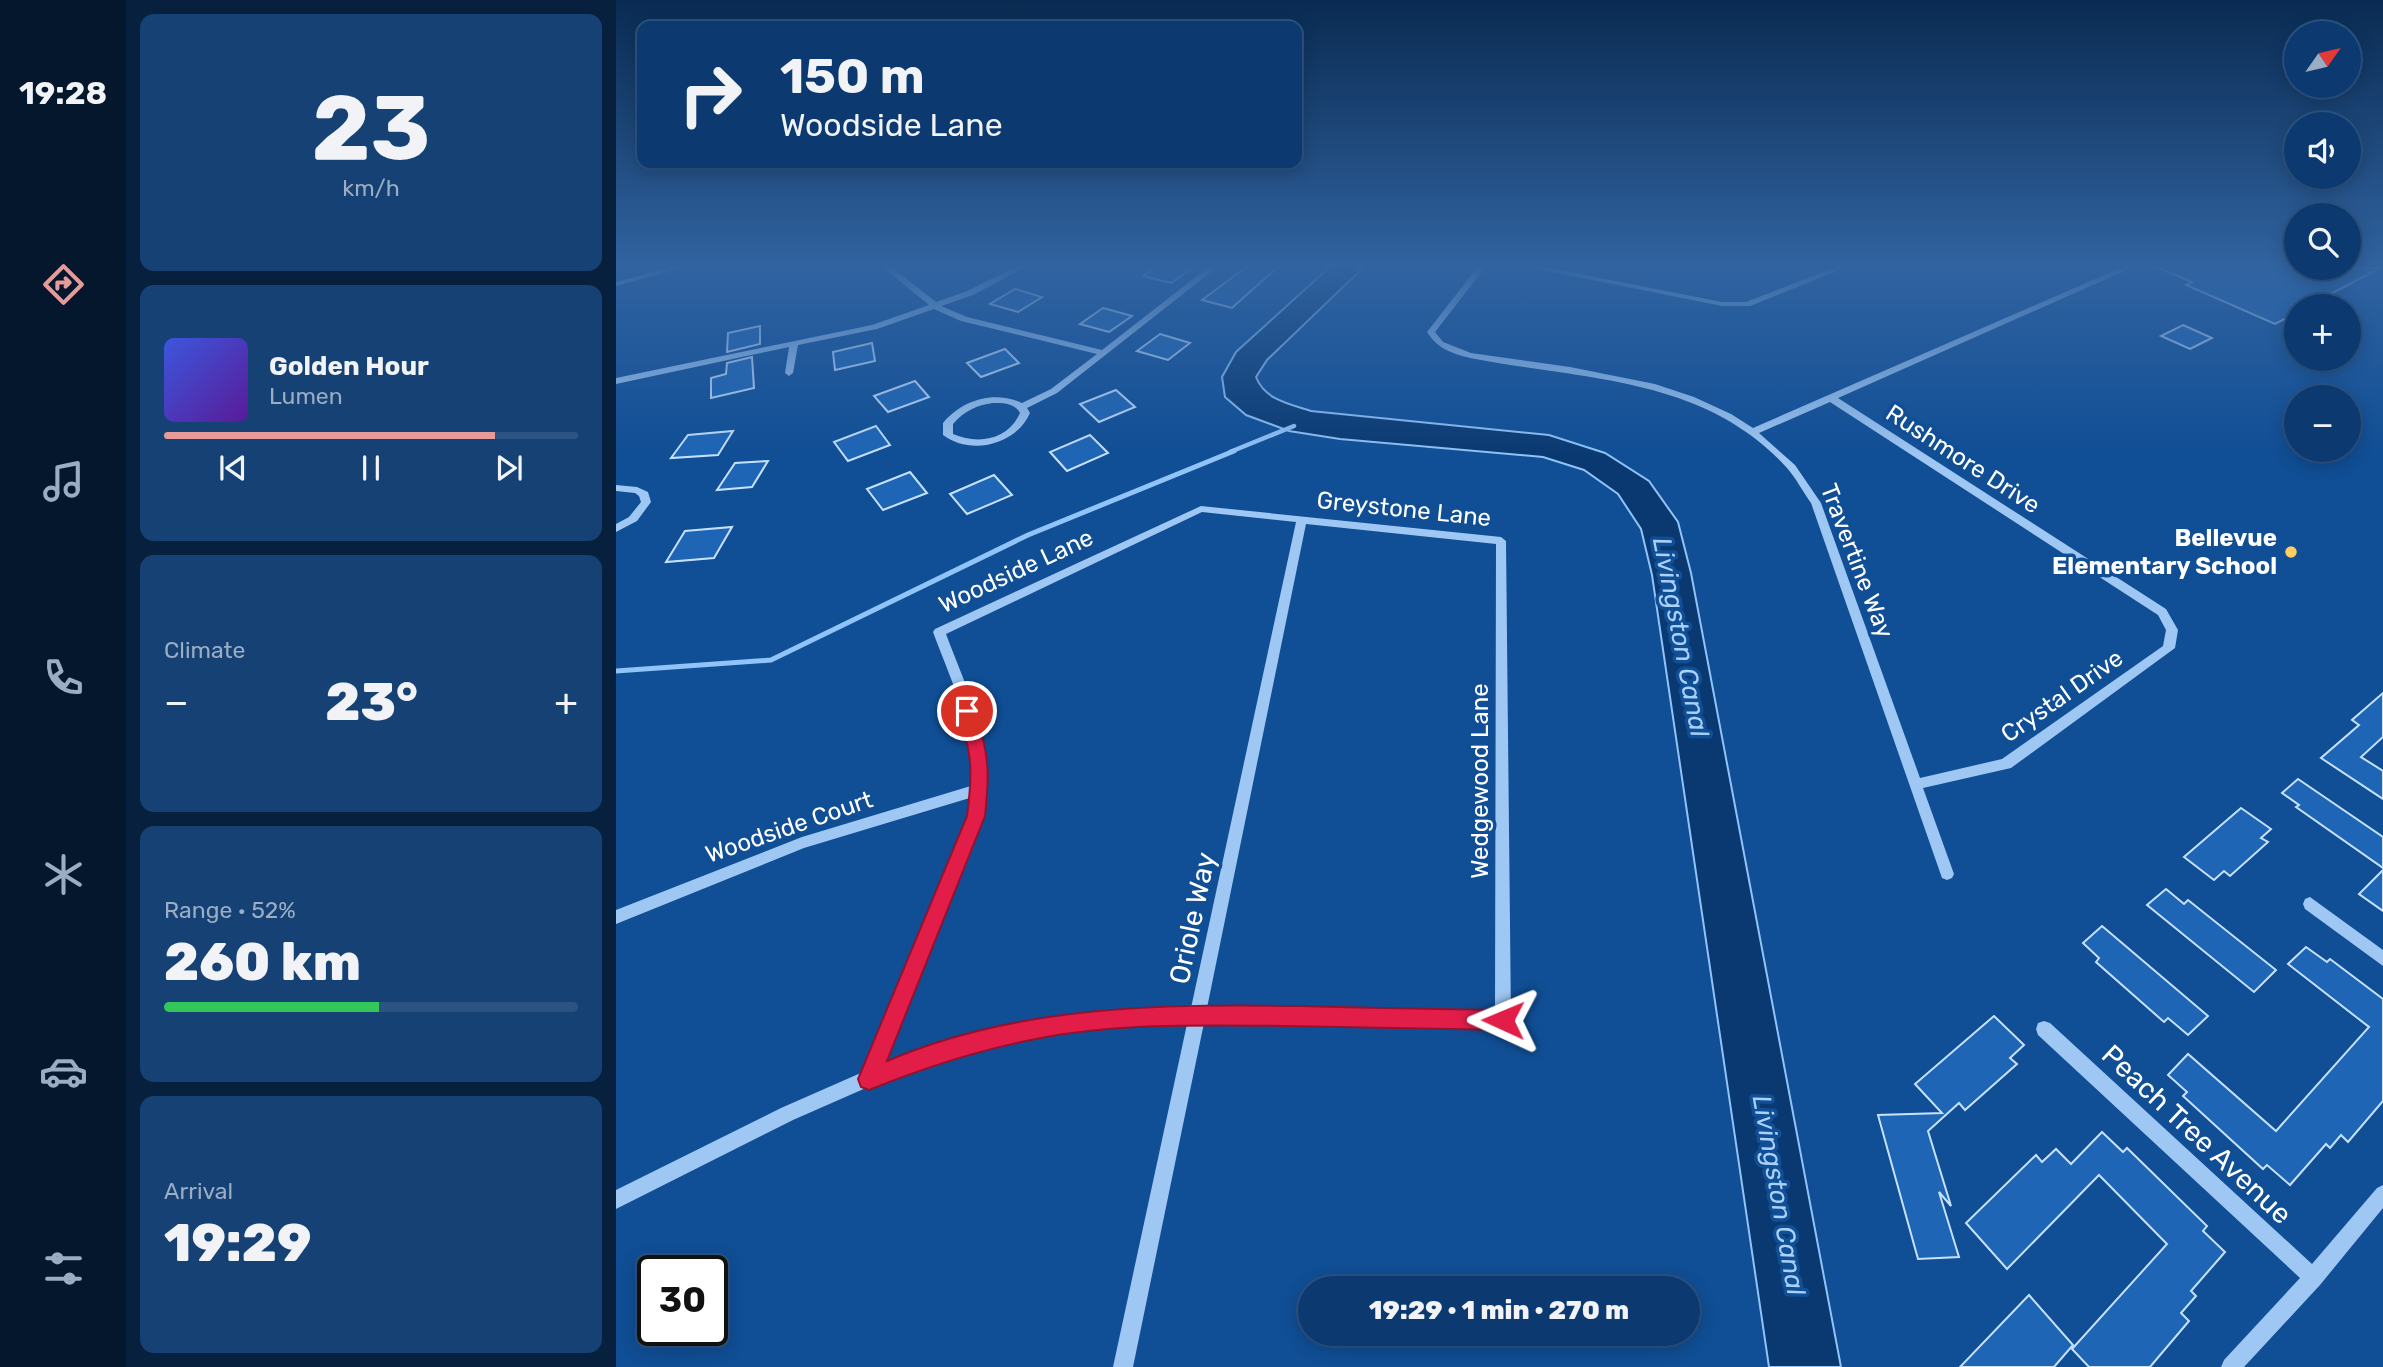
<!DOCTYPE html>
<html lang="en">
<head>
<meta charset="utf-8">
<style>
  :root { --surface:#0c3a70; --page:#154175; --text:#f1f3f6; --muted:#9aadc3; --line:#2c5483; --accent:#e69b98 }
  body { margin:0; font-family:Rubik,sans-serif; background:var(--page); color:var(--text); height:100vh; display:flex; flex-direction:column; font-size:26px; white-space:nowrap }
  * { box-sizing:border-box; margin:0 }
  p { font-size:23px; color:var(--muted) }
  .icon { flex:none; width:38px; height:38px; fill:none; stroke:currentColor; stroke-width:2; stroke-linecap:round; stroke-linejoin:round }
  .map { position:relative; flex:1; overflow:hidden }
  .details { display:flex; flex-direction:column; gap:14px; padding:14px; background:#07203e; width:490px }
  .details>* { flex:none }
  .guide { position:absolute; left:21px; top:21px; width:665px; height:147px; border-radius:14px; box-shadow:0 4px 18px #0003,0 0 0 2px var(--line); background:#0c3a70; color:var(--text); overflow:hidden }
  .needle { width:46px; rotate:56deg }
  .tools { position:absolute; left:1668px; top:21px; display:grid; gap:14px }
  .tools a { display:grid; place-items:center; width:77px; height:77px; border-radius:50%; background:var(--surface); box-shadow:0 4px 18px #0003,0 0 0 2px var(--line); font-size:35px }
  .speed { position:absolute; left:21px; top:1255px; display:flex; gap:14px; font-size:35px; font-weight:700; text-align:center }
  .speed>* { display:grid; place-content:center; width:91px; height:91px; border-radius:50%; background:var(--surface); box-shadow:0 4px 18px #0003,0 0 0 2px var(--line); line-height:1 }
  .speed .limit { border:4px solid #111; border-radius:10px; background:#fff; color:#111 }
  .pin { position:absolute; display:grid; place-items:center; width:60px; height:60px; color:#fff; margin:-30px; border:4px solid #fff; border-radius:50%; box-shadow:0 2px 7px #0007 }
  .me { position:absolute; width:77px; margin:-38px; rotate:271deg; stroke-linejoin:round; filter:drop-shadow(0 0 5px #0008) }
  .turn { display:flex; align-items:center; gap:24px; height:147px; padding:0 28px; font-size:32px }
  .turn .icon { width:91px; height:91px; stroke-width:2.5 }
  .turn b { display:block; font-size:49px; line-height:60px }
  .big { font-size:52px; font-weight:800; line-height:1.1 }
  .details .widget { flex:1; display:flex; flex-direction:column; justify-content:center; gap:10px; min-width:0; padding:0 24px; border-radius:14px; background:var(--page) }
  .details .dial { align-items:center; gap:0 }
  .dial b { font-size:91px; line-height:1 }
  .song { display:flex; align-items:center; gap:21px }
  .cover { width:84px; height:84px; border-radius:10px; background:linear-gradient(135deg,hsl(230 70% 55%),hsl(270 70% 35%)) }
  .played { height:7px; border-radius:4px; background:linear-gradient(90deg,var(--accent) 80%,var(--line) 80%) }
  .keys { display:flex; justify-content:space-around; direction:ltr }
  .heat { display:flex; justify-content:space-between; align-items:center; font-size:38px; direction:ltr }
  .charge { height:10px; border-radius:5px; background:linear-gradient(90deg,#34c759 52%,var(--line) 0) }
  .trip { position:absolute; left:682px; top:1276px; width:402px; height:70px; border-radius:35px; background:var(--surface); box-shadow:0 4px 18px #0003,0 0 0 2px var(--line); font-weight:800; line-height:70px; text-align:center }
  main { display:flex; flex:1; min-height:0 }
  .tabs { display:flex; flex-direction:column; width:126px; justify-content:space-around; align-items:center; background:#05172d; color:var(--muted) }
  .tabs .icon { width:49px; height:49px }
  .tabs .current { color:var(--accent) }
  .tabs b { font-size:32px; color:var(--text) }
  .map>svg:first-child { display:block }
</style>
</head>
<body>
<main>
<nav class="tabs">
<b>19:28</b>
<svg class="icon current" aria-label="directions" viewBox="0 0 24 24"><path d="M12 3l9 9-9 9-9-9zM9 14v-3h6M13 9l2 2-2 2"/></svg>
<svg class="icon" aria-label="music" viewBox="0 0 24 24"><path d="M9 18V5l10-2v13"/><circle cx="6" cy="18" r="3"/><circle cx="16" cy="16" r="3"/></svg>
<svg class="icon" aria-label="phone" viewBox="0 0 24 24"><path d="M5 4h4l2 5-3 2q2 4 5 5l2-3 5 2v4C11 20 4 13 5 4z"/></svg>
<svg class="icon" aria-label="climate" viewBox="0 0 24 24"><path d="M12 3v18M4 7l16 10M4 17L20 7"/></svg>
<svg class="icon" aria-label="car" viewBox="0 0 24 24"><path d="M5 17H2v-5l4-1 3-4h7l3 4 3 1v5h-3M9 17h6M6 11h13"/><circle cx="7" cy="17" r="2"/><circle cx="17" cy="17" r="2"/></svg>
<svg class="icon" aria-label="filters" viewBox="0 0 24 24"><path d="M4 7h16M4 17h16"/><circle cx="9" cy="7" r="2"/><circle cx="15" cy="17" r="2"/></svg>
</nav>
<section class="details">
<div class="widget dial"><b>23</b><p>km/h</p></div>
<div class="widget">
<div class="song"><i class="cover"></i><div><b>Golden Hour</b><p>Lumen</p></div></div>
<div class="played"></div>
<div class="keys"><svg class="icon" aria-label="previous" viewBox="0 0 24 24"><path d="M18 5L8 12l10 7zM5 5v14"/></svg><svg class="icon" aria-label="pause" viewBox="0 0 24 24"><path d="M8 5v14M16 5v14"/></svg><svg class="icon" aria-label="next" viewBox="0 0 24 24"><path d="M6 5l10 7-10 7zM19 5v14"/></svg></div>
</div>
<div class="widget"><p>Climate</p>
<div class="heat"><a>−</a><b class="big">23°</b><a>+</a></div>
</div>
<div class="widget"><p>Range · 52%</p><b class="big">260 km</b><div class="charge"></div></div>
<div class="widget"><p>Arrival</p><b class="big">19:29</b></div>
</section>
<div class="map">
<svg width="1767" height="1367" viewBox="0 0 1767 1367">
  <rect width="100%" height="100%" fill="#104e95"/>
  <path fill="#0a3971" stroke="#90c3f7" stroke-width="2" d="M716,265H750L651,360L640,377C649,400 673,404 695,411L933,435L989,453L1033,481L1062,522L1075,573L1225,1367H1153L1036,575L1025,529L1002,494L968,470L927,457L724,439L673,431L630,415L609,397L606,377L620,352Z"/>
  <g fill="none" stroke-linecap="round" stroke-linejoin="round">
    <polyline stroke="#90c3f7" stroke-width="4.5" points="614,452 678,426"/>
    <polyline stroke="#90c3f7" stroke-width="5" points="0,671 155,660 412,535 618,451"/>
  </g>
  <g fill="#1e65b5" stroke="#c7e1fe" stroke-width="2">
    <polygon points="543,265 581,265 555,283 527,276"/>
    <polygon points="633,265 664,265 616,308 586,300"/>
    <polygon points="1536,265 1680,265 1680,268 1764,268 1692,306 1680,306 1680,313 1659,324 1570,285 1576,282"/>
    <polygon points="399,289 426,297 402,312 374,304"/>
    <polygon points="487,308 516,316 493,332 464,324"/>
    <polygon points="1567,325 1596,338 1574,349 1545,336"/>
    <polygon points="144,326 144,344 111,352 112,333"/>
    <polygon points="544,334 574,343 552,360 521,351"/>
    <polygon points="256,343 259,361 219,370 217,352"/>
    <polygon points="389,349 403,363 365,377 351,363"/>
    <polygon points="136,357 138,388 95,398 95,378 110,374 111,363"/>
    <polygon points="299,381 313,397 272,412 258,396"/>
    <polygon points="500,390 519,407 483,422 464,404"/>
    <polygon points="260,426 274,445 232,461 218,442"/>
    <polygon points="117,431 102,455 55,458 72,435"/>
    <polygon points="474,435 492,453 451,471 434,452"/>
    <polygon points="152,461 136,487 101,490 119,463"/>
    <polygon points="294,472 311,493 267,510 251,489"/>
    <polygon points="378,475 396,495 351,514 334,494"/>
    <polygon points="116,527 98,558 50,562 69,531"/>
    <polygon points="1767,693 1767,737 1745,757 1767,771 1767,799 1705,758 1743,725 1736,720"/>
    <polygon points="1682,779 1767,837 1767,868 1680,807 1683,805 1666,793"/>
    <polygon points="1625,808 1655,829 1645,838 1652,842 1614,876 1608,871 1598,880 1568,857"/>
    <polygon points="1767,870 1767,911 1743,894"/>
    <polygon points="1550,889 1568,904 1572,900 1660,970 1638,992 1531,905"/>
    <polygon points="1486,926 1592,1016 1572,1035 1552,1018 1548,1022 1480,962 1483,958 1467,943"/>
    <polygon points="1690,947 1711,962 1714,959 1767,999 1767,1101 1732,1142 1725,1135 1714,1148 1710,1144 1674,1185 1651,1165 1647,1169 1567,1096 1571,1092 1552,1075 1572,1054 1660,1131 1753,1027 1672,964"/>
    <polygon points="1378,1016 1408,1045 1394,1058 1401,1064 1349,1110 1343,1103 1312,1131 1335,1206 1323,1192 1343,1257 1302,1259 1262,1115 1326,1113 1299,1084"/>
    <polygon points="1486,1132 1507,1152 1511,1148 1591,1226 1587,1231 1609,1252 1575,1291 1580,1296 1565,1313 1573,1321 1534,1367 1473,1367 1456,1349 1551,1244 1483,1175 1391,1269 1350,1223 1420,1155 1426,1162 1440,1149 1455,1164"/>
    <polygon points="1413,1295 1457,1345 1438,1367 1344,1367"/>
  </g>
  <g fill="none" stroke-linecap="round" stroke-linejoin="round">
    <g fill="#9fc7f4" fill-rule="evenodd">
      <polygon points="62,265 76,265 0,286 0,282"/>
      <path d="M264,265H273L320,302L351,291L403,265H413L357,295L325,306L351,317L486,350L595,265H604L441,393L411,408L414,413C400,445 355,456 327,435V423C346,400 378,390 406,403L435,389L481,354L345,321L318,309L261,329L182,345L177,373L173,376L169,373L173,347L0,384V378L256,325L313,305ZM377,403C387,403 399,403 404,413C392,440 362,445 337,434V424C348,411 361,405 377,403Z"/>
      <path d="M863,265H871L819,332L827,342L855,353L954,367L1039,384L1078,397L1115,414L1137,428L1511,265H1522L1222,398L1550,609L1562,630L1559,648L1395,768L1307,788L1338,874L1336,878L1331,880L1326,878L1195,503C1187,492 1180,478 1171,468C1088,376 966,380 854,358C835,353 822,349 811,332ZM1214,402L1542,615L1550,630L1547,646L1386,759L1304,778L1205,503L1179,465L1143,433Z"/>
      <polygon points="902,265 919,265 1106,302 1130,302 1225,265 1236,265 1134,306 1106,306"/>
      <polygon points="0,485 21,487 32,492 35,502 21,521 0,532 0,524 13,517 25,502 23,496 19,493 0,491"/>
      <path d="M585,506L885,537L890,541L895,1020L893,1026L887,1028L588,1023L517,1367H497L571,1024L513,1026L431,1035L349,1053L303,1068L259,1084L177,1120L0,1209V1190L165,1108L247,1072L342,848L357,797L188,848L0,924V910L186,837L358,785C360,731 335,681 317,632L319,629ZM586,512L680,522L575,1008C463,1010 372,1026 267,1065C289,1012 310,960 332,907C349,866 373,821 372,776C370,726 347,680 330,634ZM690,524L880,544L879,1012L591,1008Z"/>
      <polygon points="1694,897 1767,950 1767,966 1689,909 1687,904 1689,899"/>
      <polygon points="1428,1021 1434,1023 1696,1264 1761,1188 1767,1185 1767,1208 1704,1285 1628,1367 1605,1367 1608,1360 1684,1278 1422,1035 1420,1029 1422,1023"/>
    </g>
  </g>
  <linearGradient id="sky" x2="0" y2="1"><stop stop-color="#092b52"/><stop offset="0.58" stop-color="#3163a0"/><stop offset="1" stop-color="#3163a0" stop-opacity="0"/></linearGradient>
  <rect width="1767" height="457" fill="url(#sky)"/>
  <path fill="#e11d48" stroke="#92132f" stroke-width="2" d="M351,705C359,707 360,714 362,722C374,758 373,779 369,816L271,1061C402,1005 545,1004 685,1006C752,1008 820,1009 887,1010L895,1013L898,1020L895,1027L887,1030C815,1029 742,1028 669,1026C587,1025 501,1023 420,1039C362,1050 307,1068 253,1090L245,1087L242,1079L351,816C357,771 356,754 342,711Z"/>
  <circle fill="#ffcd61" stroke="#104e95" stroke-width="2.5" cx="1675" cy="552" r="7"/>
  <g text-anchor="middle" stroke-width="7" stroke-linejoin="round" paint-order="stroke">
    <g font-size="24" fill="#fff" stroke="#104e95">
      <text transform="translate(1347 459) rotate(33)" y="8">Rushmore Drive</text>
      <text transform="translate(788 509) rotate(6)" y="8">Greystone Lane</text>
      <text transform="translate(1241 561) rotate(69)" y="8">Travertine Way</text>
      <text transform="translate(400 571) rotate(-25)" y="8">Woodside Lane</text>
      <text transform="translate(1446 696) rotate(-35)" y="8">Crystal Drive</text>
      <text transform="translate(864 781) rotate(-90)" y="8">Wedgewood Lane</text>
      <text transform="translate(173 827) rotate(-19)" y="8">Woodside Court</text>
    </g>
    <g font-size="24" font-weight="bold" fill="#fff" stroke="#104e95" text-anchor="end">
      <text x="1661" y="546">Bellevue<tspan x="1661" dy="28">Elementary School</tspan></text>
    </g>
    <g font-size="26" font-style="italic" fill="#abd1fa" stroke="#104e95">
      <text transform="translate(1065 637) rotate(79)" y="9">Livingston Canal</text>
      <text transform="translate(1163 1195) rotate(80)" y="9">Livingston Canal</text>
    </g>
    <g font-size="28" fill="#fff" stroke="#104e95">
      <text transform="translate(576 918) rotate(-78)" y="10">Oriole Way</text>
      <text transform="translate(1581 1134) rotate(43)" y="10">Peach Tree Avenue</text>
    </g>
  </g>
</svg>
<div class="tools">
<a><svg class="needle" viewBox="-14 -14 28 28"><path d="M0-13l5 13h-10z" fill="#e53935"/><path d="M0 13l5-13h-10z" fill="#9aadc3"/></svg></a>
<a><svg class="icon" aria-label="sound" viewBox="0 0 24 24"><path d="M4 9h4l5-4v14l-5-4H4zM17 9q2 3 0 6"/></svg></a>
<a><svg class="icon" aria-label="search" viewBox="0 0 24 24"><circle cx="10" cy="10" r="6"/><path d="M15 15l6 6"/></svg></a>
<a>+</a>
<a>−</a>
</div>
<div class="speed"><div class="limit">30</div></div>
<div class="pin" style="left:351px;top:711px;background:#d93025"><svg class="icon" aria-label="arrive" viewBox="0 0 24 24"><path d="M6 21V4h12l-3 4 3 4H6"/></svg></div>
<svg class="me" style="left:887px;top:1020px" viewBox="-20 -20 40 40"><path d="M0-17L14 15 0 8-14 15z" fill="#e11d48" stroke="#fff" stroke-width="4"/></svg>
<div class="trip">19:29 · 1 min · 270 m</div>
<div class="guide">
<div class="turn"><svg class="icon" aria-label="right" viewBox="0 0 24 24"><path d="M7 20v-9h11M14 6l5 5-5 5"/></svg><div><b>150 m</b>Woodside Lane</div></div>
</div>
</div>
</main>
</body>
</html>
